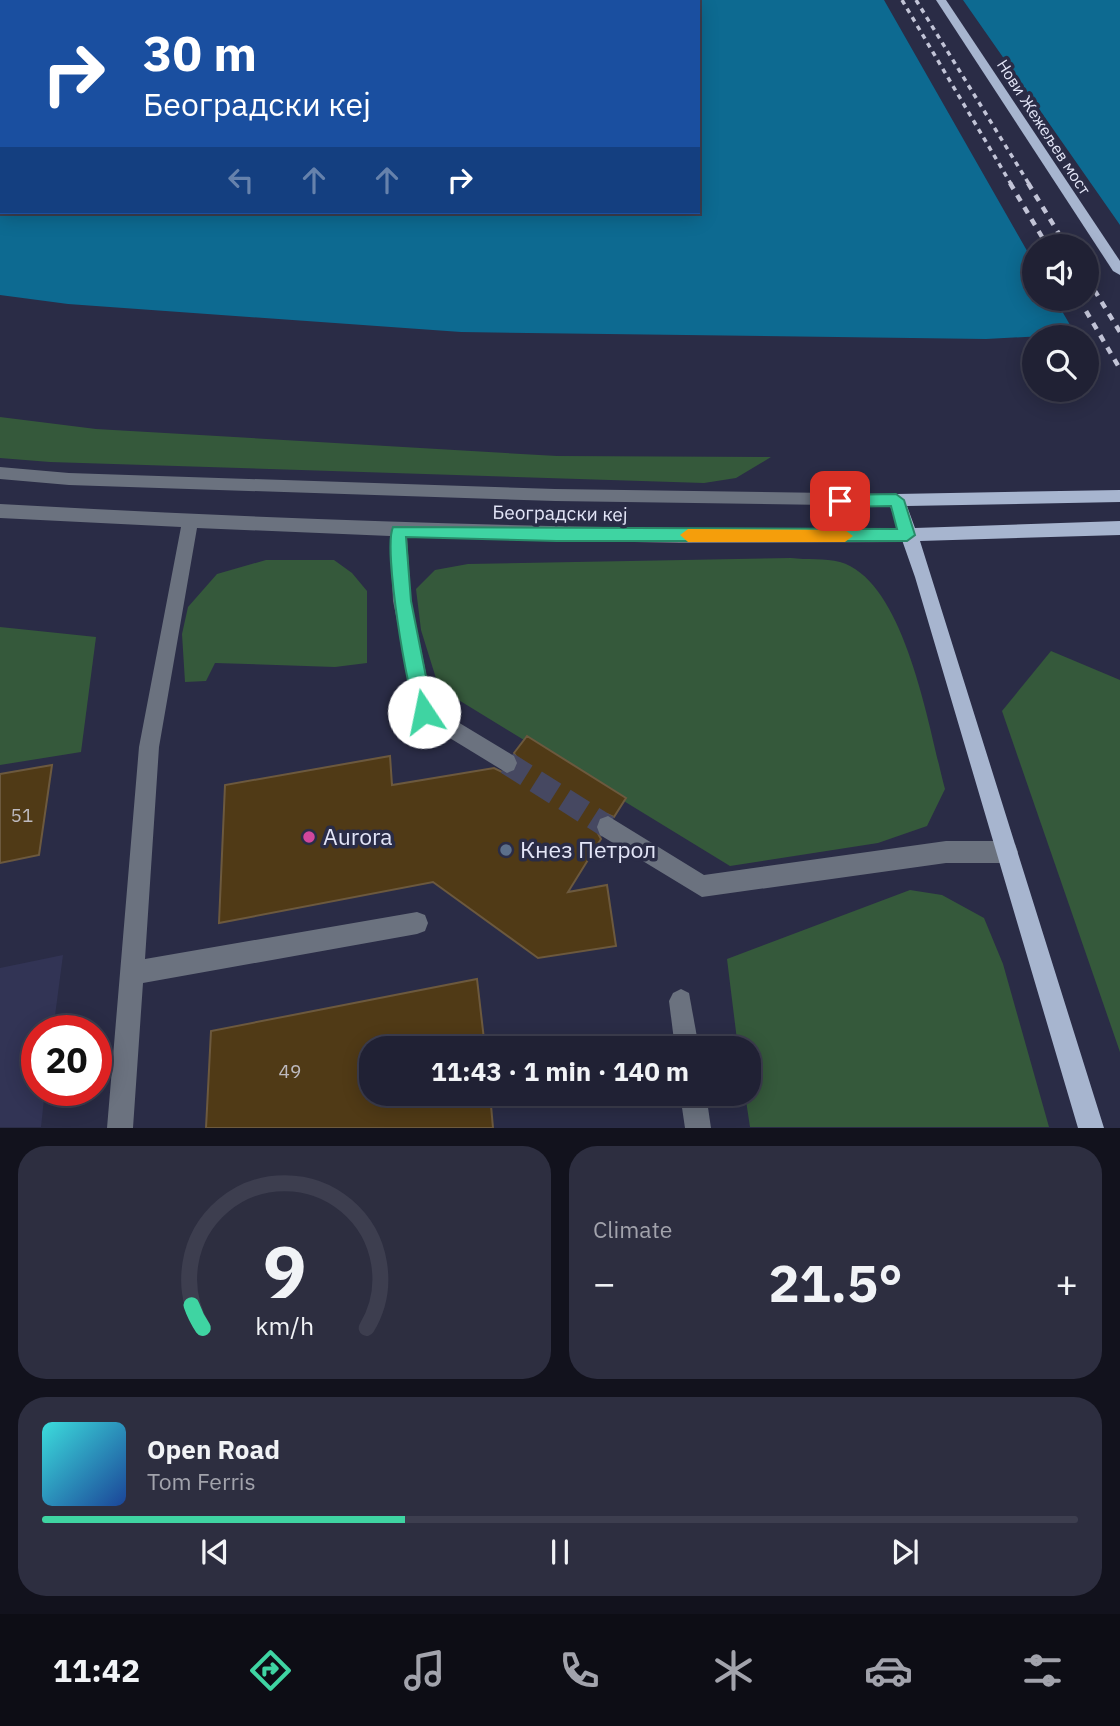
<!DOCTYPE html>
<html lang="en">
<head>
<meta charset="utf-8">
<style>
  :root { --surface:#202134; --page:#2d2e40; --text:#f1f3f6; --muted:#a2a3ac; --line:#3d3e4f; --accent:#3fd4a2 }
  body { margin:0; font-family:"IBM Plex Sans",sans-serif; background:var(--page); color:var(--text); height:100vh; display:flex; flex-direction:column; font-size:26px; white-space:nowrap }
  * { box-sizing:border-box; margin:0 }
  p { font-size:23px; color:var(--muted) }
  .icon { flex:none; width:38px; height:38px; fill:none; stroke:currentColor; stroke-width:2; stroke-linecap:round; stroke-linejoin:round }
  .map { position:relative; height:1128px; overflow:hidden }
  .panel { display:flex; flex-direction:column; gap:18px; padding:18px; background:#12121d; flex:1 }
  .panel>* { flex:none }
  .top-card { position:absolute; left:0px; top:0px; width:700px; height:214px; box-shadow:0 4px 18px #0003,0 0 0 2px var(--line); background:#1a4fa0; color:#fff; overflow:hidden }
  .fabs { position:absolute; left:1022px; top:234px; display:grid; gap:14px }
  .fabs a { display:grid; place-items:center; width:77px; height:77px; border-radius:50%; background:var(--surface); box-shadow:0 4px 18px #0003,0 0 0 2px var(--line); font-size:35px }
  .speed { position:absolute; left:21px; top:1015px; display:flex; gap:14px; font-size:35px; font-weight:700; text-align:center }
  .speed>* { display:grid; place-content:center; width:91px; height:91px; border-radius:50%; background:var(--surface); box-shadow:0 4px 18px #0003,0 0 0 2px var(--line); line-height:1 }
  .speed .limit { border:10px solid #d22; background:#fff; color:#111 }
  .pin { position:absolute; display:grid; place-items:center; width:60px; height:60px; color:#fff; margin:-30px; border-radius:14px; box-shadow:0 4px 10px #0006 }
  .me { position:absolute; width:77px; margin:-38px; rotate:349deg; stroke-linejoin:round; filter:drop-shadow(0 0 5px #0008) }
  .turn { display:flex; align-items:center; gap:24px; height:147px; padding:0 28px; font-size:32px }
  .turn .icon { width:91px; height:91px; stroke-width:2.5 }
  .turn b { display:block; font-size:49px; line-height:60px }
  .lanes { display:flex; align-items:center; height:66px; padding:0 28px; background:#0003; justify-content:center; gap:35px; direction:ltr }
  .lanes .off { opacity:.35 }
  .big { font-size:52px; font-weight:700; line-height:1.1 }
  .panel .tile { flex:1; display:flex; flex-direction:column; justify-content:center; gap:10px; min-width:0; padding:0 24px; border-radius:28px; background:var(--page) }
  .panel .dial { align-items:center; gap:0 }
  .dial svg { height:182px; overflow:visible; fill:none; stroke:var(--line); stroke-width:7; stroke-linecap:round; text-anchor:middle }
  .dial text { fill:var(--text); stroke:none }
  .song { display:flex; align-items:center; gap:21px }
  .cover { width:84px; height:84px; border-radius:10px; background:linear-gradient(135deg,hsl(180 70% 55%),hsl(220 70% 35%)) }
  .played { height:7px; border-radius:4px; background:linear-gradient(90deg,var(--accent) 35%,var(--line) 35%) }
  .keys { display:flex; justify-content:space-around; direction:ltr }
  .heat { display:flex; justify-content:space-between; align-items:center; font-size:38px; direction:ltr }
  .panel .tiles { flex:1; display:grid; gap:18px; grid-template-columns:1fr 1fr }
  .tile:last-child { grid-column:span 2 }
  .trip { position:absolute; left:359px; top:1036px; width:402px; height:70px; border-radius:28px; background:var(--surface); box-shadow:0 4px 18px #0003,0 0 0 2px var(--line); font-weight:700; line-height:70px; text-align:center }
  .menu { display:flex; height:112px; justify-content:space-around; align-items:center; background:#0d0d15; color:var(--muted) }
  .menu .icon { width:49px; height:49px }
  .menu .selected { color:var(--accent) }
  .menu b { font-size:32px; color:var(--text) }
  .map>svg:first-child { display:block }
</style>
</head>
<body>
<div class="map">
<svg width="1120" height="1128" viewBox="0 0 1120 1128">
  <rect width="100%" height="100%" fill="#2a2c46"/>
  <polygon fill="#323455" points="63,955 53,1031 37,1031 37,1090 45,1090 41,1127 0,1127 0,968"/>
  <g fill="#35593b">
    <polygon points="0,417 96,429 557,456 771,457 736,478 704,483 50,462 0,458"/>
    <path d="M791,558C806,560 825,558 840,562C906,581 929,730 945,789L927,826L878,843L730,866L439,688L421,630L416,589L435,570L468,564Z"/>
    <polygon points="266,560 334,560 352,573 367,591 367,663 335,667 215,663 206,681 185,682 182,634 188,607 217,574"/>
    <polygon points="0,627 96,637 81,752 0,765"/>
    <polygon points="1051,651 1120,680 1120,1052 1002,711"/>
    <polygon points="910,890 942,895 984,918 1003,964 1049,1127 750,1127 745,1094 749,1094 749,1048 738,1048 727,959"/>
  </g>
  <path fill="#0d6a91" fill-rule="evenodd" d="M0,0H1120V332L986,339L461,332L68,304L0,295ZM2,2H698V212H2ZM1034,247H1087V299H1034Z"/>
  <polygon fill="#2a2c46" points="884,0 963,0 1120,225 1120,335 1077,337 1055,299 1087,299 1087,247 1034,247 1034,263"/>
  <g fill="#503a16" stroke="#6c593e" stroke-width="2">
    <polygon points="527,736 626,798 614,817 607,814 598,818 595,828 601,839 568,892 607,885 616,946 538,958 433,882 219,923 225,785 390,756 392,785 494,768 508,775 516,771 519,762 514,753"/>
    <polygon points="52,765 39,855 0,863 0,774"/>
    <polygon points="477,979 485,1048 371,1048 371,1094 490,1094 493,1128 206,1128 211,1031"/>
  </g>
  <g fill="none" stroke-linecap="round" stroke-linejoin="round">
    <polyline stroke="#464861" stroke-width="23" stroke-dasharray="23 11" stroke-linecap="butt" points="507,763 608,827"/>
    <g fill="#6b727f" fill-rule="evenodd">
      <polygon points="0,467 69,473 555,489 896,494 902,495 904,500 902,505 896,506 555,501 69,485 0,479"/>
      <path d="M0,504C302,521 604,531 907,528L913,530L916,535L913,540L907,542L680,543L407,537L411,601L433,707L514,756L517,763L514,770L507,773L417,718L393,601L390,536L197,528L159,747L145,959L417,912L425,915L428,923L425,931L417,934L143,983L133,1128H107L139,747L181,527L0,518Z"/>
      <polygon points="608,816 704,875 946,841 1007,841 1015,844 1018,852 1015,860 1007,863 946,863 702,897 600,835 597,827 600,819"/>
      <polygon points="681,989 689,993 699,1048 675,1048 669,1001 673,993"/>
      <polygon points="680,1094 706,1094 711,1128 685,1128"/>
    </g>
    <g fill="#a7b5cf" fill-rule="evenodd">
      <polygon points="936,0 946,0 1120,261 1120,275 1113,271"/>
      <polygon points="1120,490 1120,502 907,506 915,528 1120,521 1120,535 920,541 1104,1128 1078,1128 915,577 888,500 890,495 896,494"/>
    </g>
    <g stroke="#c2c4d7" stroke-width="3.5" stroke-dasharray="5 5" stroke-linecap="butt">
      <polyline points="902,0 1011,184"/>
      <polyline points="916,0 1029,184"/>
    </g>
    <g stroke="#c2c4d7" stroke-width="4.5" stroke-dasharray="7 7" stroke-linecap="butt">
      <polyline points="1010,183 1048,247"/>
      <polyline points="1028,183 1067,247"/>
      <polyline points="1087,278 1120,332"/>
      <polyline points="1079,299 1120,369"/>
    </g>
  </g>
  <path fill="#3fd4a2" stroke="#298a69" stroke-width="2" d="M896,494L904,500L915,535L907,541H556L406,537L411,601L433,712L430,718L424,720L418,718C407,694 383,548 393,527L897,529L891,506L840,507L832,501L840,495Z"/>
  <polygon fill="#f59e0b" points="688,529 845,530 853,536 845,542 688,542 680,535"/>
  <circle fill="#d1479c" stroke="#2a2c46" stroke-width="2.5" cx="309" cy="837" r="7"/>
  <circle fill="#5c6f8a" stroke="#2a2c46" stroke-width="2.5" cx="506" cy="850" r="7"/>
  <g text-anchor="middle" stroke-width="7" stroke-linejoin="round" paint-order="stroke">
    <g font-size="16" fill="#e3e5f7" stroke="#2a2c46">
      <text transform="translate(1044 127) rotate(57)" y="6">Нови Жежељев мост</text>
    </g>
    <g font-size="19" fill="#e3e5f7" stroke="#2a2c46">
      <text transform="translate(560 513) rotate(1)" y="7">Београдски кеј</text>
    </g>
    <g font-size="19" fill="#bebabf">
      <text x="22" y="822">51</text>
      <text x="290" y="1078">49</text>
    </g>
    <g font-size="23" fill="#e3e5f7" stroke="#2a2c46" text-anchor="start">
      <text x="323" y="845">Aurora</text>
      <text x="520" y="858">Кнез Петрол</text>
    </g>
  </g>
</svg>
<div class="fabs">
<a><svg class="icon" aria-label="sound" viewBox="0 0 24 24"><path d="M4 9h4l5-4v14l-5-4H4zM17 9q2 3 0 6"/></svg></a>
<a><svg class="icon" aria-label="search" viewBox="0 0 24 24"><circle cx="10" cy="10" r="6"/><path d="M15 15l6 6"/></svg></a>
</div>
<div class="speed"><div class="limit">20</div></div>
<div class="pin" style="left:840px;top:501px;background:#d93025"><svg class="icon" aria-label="arrive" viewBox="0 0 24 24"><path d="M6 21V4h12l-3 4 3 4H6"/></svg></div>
<svg class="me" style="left:424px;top:712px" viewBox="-20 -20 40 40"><circle r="19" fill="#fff"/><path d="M0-13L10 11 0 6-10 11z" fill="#3fd4a2"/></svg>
<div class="trip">11:43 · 1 min · 140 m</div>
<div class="top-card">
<div class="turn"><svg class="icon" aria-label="right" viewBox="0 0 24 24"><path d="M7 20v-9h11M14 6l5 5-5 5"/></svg><div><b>30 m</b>Београдски кеј</div></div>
<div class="lanes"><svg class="icon off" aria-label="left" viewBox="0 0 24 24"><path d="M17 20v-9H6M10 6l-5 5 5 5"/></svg><svg class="icon off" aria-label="ahead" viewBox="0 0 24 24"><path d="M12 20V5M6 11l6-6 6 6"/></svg><svg class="icon off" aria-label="ahead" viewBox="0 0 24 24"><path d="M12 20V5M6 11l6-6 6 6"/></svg><svg class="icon" aria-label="right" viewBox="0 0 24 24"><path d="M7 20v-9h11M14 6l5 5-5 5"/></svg></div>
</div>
</div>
<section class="panel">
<div class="tiles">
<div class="tile dial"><svg viewBox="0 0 100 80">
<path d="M14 69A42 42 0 1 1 86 69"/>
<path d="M14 69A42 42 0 0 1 9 59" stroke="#3fd4a2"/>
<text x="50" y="56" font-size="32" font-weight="700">9</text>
<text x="50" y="72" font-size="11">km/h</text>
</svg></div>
<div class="tile"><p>Climate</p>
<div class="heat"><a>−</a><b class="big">21.5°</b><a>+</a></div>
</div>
<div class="tile">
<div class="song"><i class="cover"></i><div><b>Open Road</b><p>Tom Ferris</p></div></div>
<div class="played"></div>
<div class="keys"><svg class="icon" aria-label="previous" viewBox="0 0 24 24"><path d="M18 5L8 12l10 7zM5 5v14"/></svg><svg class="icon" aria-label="pause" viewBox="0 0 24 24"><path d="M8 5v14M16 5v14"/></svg><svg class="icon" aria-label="next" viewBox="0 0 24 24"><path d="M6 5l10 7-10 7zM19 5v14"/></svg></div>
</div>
</div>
</section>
<nav class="menu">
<b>11:42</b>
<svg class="icon selected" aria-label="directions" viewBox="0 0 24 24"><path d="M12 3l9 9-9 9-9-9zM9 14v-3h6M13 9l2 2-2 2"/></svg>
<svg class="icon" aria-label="music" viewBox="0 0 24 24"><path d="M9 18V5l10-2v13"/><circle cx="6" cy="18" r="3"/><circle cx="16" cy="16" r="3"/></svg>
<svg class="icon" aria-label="phone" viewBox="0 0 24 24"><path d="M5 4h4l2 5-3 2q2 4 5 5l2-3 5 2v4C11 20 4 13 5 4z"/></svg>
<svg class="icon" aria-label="climate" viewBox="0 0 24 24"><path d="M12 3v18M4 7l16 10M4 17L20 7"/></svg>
<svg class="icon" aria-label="car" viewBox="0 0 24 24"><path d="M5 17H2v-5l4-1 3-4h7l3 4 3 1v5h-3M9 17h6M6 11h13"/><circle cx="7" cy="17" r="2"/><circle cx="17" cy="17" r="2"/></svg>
<svg class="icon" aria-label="filters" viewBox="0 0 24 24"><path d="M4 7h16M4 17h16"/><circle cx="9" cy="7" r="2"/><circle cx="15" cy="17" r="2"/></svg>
</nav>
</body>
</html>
